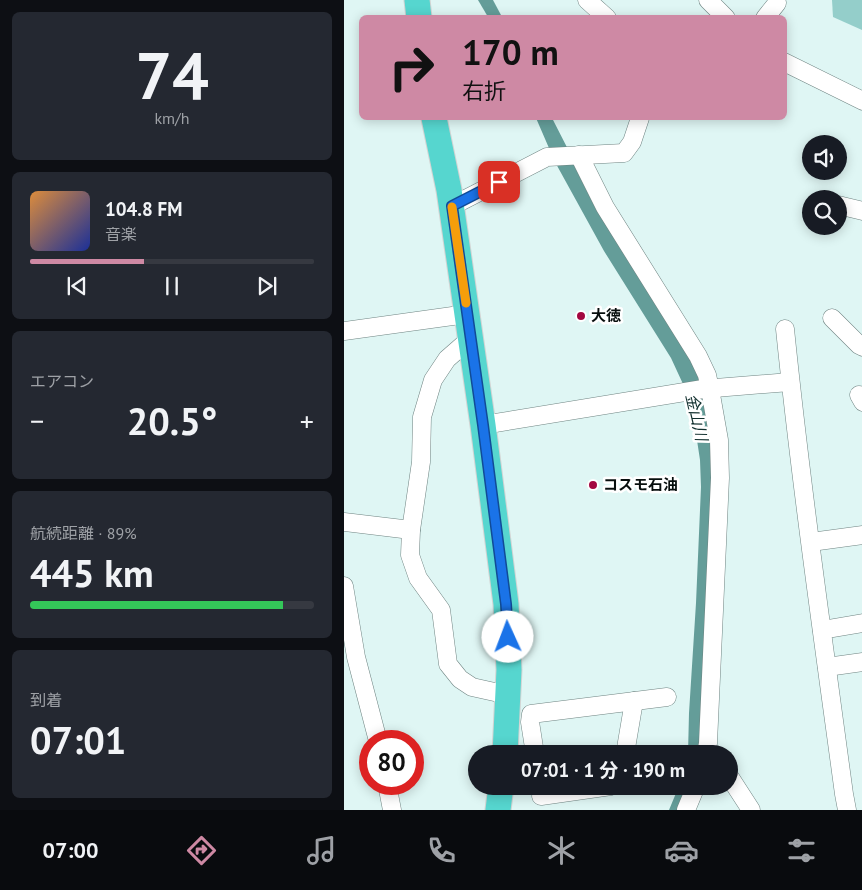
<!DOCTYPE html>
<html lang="ja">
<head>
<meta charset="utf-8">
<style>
  :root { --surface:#171b24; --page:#242831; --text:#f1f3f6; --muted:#9ea1a6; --line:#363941; --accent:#ce89a4 }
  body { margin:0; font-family:"PT Sans","Noto Sans JP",sans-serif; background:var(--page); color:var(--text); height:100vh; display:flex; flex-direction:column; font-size:19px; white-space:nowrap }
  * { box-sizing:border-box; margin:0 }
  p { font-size:16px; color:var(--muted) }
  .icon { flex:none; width:28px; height:28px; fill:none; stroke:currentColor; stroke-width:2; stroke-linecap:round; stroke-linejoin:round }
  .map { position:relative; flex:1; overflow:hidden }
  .side { display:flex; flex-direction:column; gap:12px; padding:12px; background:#0d0f14; width:344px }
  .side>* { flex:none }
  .banner { position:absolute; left:15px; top:15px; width:428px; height:105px; border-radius:8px; box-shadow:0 2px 12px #0003; background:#ce89a4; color:#111; overflow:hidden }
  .fabs { position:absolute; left:458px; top:135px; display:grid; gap:10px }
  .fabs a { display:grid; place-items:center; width:45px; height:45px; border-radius:50%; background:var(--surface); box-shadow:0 2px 12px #0003; font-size:25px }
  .speed { position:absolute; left:15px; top:730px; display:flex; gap:10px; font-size:25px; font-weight:700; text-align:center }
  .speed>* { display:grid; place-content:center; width:65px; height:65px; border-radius:50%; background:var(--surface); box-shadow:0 2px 12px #0003; line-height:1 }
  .speed .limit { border:8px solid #d22; background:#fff; color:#111 }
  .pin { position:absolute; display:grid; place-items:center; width:42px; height:42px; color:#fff; margin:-21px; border-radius:10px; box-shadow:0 2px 8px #0006 }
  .me { position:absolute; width:55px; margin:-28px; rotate:358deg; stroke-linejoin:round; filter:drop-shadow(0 0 4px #0008) }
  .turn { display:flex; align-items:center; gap:18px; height:105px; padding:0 20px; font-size:22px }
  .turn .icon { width:65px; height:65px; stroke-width:2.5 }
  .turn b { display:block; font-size:35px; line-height:42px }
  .big { font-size:38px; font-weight:700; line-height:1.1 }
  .side .card { flex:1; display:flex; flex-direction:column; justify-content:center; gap:8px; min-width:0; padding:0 18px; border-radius:8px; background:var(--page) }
  .side .dial { align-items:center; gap:0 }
  .dial b { font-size:65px; line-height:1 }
  .song { display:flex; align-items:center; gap:15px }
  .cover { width:60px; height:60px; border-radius:8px; background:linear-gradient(135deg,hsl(30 70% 55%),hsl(230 70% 35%)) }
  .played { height:5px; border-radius:2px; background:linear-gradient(90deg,var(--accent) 40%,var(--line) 40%) }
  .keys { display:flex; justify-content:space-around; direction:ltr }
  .heat { display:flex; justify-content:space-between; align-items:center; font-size:28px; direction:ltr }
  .charge { height:8px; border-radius:4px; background:linear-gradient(90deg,#34c759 89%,var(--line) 0) }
  .trip { position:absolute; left:124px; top:745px; width:270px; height:50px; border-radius:25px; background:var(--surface); box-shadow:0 2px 12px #0003; font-weight:700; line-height:50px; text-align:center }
  .tabs { display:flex; height:80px; justify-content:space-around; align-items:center; background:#090b0e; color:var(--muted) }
  .tabs .icon { width:35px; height:35px }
  .tabs .active { color:var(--accent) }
  .tabs b { font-size:22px; color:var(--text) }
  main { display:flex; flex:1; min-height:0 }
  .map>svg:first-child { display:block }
</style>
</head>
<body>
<main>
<section class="side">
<div class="card dial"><b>74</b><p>km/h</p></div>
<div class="card">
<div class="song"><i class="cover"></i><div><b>104.8 FM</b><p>音楽</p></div></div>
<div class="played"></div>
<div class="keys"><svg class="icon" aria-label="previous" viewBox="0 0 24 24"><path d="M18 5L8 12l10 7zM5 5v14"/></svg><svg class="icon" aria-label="pause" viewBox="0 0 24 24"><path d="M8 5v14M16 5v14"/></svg><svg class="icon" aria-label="next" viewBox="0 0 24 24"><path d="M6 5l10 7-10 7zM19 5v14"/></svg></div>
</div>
<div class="card"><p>エアコン</p>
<div class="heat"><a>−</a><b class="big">20.5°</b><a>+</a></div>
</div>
<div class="card"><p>航続距離 · 89%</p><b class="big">445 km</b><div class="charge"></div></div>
<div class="card"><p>到着</p><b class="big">07:01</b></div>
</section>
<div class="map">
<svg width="519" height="810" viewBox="0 0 519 810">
  <rect width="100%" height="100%" fill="#dff6f4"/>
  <polygon fill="#94ceca" points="488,0 518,0 518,30 489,17"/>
  <g fill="#649d99">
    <polygon points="134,0 149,0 158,17 144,17"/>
    <polygon points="192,118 208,118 231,163 330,328 356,380 369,442 370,483 356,754 344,754 345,713 352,603 357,487 356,460 351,427 340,400 339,384 327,358 260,251 211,162"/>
    <polygon points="335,786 345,786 335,810 325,810"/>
  </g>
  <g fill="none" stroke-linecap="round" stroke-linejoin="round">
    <defs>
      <g id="minor">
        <polyline points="243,0 263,18"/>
        <polyline points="364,0 382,18"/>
        <polyline points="421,18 433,3"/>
        <polyline points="440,62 519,101"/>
        <polyline points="235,155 261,207 354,356 363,375 366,389 375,440 376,478 364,743 362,754"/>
        <polyline points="494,205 519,211"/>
        <polyline points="108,206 203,157 280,153 288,142 296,118"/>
        <polyline points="488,318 515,345 519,347"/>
        <path d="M441,329C457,485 479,639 500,794L503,810"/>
        <polyline points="0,331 123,314"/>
        <polyline points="127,338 103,359 89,380 78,417 77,462 67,530 66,555 74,578 97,610 104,664 116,679 128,687 164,695"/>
        <polyline points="515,395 519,402"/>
        <polyline points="139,425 359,389 446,382"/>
        <polyline points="0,522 67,530"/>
        <polyline points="467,542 519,535"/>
        <polyline points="0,586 12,657 34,741"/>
        <polyline points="478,630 519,623"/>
        <polyline points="483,667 519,662"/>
        <polyline points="191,754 186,722 187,714 323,697"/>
        <polyline points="281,754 290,701"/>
        <polyline points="385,776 407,810"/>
        <polyline points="43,784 48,810"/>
        <polyline points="197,796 267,786"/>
        <polyline points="342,810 352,786"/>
      </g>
      <g id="highway">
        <polyline points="73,0 75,18"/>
        <polyline points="90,118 105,190 139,425 162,604 165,670 161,754"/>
        <polyline points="154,810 157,786"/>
      </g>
    </defs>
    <use href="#minor" stroke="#6f8482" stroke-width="19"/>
    <use href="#highway" stroke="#d2d4d3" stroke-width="27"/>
    <use href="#minor" stroke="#fff" stroke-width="18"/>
    <use href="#highway" stroke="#56d6cf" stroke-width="25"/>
  </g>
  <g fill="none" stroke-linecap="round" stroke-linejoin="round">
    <defs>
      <polyline id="route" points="155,182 108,206 139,425 162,604 164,637"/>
    </defs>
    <use href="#route" stroke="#114b97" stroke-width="12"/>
    <use href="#route" stroke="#1a73e8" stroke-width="9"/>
    <polyline stroke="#f59e0b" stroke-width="9" points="108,207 122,303"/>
  </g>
  <g fill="#a30740" stroke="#fff" stroke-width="2">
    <circle cx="237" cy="316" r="5"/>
    <circle cx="249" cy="485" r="5"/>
  </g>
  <g text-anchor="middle" stroke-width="5" stroke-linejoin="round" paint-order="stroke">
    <g font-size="15" font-weight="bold" fill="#070e0d" stroke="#fff" text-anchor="start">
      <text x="247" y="321">大徳</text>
      <text x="259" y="490">コスモ石油</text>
    </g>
    <g font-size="16" font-style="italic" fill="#12302f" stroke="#fff">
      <text transform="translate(353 417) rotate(77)" y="6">金山川</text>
    </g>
  </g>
</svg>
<div class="fabs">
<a><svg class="icon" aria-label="sound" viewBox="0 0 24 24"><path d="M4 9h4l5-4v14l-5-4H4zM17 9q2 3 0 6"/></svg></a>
<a><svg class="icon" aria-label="search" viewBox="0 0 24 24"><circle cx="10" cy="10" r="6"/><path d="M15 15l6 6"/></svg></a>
</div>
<div class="speed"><div class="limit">80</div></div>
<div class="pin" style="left:155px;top:182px;background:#d93025"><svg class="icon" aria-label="arrive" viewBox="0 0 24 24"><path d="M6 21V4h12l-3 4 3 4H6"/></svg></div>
<svg class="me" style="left:164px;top:637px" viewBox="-20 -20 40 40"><circle r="19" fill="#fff"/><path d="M0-13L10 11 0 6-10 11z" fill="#1a73e8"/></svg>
<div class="trip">07:01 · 1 分 · 190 m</div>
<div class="banner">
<div class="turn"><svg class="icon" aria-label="right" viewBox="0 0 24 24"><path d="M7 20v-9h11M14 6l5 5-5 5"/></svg><div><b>170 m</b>右折</div></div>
</div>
</div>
</main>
<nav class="tabs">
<b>07:00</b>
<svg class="icon active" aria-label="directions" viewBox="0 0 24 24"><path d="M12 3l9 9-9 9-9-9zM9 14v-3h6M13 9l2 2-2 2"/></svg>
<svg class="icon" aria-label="music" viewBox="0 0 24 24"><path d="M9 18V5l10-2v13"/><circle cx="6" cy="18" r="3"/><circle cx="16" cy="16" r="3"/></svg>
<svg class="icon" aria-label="phone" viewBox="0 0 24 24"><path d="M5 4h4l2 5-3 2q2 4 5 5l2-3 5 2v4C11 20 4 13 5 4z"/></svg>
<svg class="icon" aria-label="climate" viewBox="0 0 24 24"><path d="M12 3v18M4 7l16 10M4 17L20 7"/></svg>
<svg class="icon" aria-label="car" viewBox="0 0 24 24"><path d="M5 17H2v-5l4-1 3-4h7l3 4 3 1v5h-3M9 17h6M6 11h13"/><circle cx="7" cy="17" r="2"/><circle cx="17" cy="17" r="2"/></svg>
<svg class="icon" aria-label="filters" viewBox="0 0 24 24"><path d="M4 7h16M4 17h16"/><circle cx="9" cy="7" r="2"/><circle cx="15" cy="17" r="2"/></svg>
</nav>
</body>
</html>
